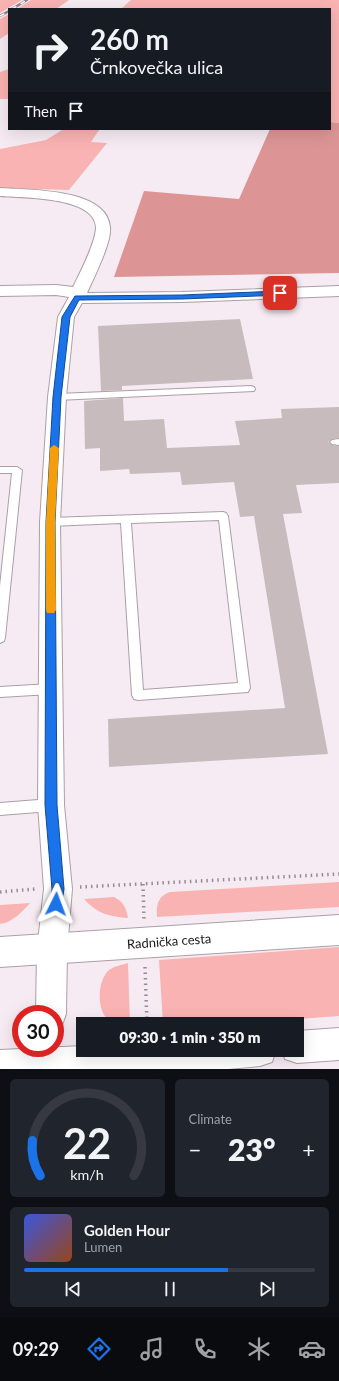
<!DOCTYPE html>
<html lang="en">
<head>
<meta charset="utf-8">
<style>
  :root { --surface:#171b24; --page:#20242c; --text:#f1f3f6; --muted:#9ea1a6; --line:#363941; --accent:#1a73e8 }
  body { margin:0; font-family:Lato,sans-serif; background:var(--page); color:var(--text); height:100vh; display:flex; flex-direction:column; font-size:15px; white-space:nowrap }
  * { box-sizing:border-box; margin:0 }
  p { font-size:13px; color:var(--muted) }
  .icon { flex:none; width:22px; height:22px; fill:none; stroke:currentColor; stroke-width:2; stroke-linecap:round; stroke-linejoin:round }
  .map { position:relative; height:1069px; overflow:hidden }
  .panel { display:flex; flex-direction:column; gap:10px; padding:10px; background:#0d0f14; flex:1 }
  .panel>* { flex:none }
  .hud { position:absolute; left:8px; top:8px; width:323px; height:122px; border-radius:0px; box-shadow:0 4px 16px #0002; background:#171b24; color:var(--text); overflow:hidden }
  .speed { position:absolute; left:12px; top:1005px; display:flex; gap:8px; font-size:20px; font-weight:700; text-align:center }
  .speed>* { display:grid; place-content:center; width:52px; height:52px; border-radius:50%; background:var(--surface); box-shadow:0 4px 16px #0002; line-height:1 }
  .speed .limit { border:6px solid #d22; background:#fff; color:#111 }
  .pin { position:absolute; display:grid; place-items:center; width:34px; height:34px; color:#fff; margin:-17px; border-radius:8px; box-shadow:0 2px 6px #0006 }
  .me { position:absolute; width:44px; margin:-22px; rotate:3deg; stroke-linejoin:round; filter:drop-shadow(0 0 3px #0008) }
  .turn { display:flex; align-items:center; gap:14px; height:84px; padding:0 16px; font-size:18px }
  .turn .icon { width:52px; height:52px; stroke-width:2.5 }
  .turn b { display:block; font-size:28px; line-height:34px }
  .then { display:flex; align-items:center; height:38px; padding:0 16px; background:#0003; gap:8px; font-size:15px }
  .big { font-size:30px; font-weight:800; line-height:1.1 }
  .panel .widget { flex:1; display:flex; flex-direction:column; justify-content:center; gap:6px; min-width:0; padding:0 14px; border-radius:6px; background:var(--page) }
  .panel .dial { align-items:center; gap:0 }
  .dial svg { height:104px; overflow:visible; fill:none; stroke:var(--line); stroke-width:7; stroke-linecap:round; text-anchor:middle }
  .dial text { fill:var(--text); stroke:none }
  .song { display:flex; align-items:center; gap:12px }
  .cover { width:48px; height:48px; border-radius:6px; background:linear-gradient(135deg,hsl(230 70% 55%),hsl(20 70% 35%)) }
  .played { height:4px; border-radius:2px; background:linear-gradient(90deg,var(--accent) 70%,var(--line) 70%) }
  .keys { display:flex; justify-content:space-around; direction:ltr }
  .heat { display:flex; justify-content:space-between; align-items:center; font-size:22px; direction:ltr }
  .panel .tiles { flex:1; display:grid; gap:10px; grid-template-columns:1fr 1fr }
  .widget:last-child { grid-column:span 2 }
  .trip { position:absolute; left:76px; top:1017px; width:228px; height:40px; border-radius:0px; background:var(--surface); box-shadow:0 4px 16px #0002; font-weight:800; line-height:40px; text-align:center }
  .tabs { display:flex; height:64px; justify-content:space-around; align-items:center; background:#090b0e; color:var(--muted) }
  .tabs .icon { width:28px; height:28px }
  .tabs .current { color:var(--accent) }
  .tabs b { font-size:18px; color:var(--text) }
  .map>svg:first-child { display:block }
</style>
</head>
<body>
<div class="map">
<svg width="339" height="1069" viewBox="0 0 339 1069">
  <rect width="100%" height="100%" fill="#f7ebf3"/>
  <g fill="#f9b3b2">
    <polygon points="0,0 22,0 0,13"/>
    <polygon points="31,0 69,0 56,9 17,9"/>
    <polygon points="131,0 339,0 339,123 330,122 330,9 121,9"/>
    <polygon points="9,14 9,33 0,39 0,19"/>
    <polygon points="9,69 9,99 0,99 0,72"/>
    <polygon points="62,130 99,130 91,142 107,143 69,190 0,188 0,149 46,140"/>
    <path d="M339,882V907L157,917C156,905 158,896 170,892Z"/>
    <path d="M114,897C124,902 126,908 128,918C110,917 96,913 84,899Z"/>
    <path d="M30,903C22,912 13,922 0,924V905Z"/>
    <polygon points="339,947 339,1016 230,1024 163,1024 159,960"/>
    <path d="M128,963L130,1024C125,1024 118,1025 114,1024C96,1016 96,984 108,971C113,966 122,965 128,963Z"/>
  </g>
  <polygon fill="#dc9594" points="330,122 339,123 339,273 114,277 144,191 239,199 270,129 330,129"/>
  <g fill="#c8bbbe">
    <polygon points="240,319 253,379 122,386 122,390 101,391 98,326"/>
    <polygon points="123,398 124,421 164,419 167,448 240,445 235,421 282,418 281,409 339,407 339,438 332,439 328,442 332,445 339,446 339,483 296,485 302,513 283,514 328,754 109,767 108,719 285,708 254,516 240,517 234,482 182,485 180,472 130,474 129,469 100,471 100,448 85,449 84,401"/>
  </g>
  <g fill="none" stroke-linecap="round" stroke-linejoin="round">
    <defs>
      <g id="lane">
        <polygon points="251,386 254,387 255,389 254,391 57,400 53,397 57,394"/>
        <polygon points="339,439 339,445 332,444 330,442 332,440"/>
        <polygon points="0,467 17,467 22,470 5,638 4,641 0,643 0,586 12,473 0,473"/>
        <path d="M223,512L226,513L228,516L250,688L248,692L138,700L134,699L132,695L121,523L50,526L47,525L45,522L47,519L50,518ZM219,520L238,683L143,690L131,523Z"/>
        <polygon points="51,684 55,685 57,689 55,693 51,694 0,697 0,687"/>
        <polygon points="51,799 55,801 57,805 55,809 51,811 0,815 0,803"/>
      </g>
      <path id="street" d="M0,188C28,190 107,188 110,227C112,242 94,277 87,293L182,292L339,286V296L182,302L82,303L74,317L66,397L60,522L64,805L72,889L67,950L66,1014L62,1025L55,1028V1014H36L37,950L44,889L38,805L40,522L48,397L58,317L69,297L56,295L0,296V286L56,285L73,287C80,273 96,242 96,227C94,196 22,198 0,196Z"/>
      <g id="secondary">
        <polygon points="339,915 339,945 0,967 0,937"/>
        <polygon points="339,1028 339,1060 297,1063 285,1059 282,1050 297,1050 297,1031"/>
        <polygon points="83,1046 83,1050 276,1050 272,1062 260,1066 228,1069 0,1069 0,1050"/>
      </g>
    </defs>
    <use href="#lane" stroke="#aa9fa6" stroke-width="2"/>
    <use href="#street" stroke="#aa9fa6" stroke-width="2"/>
    <use href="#secondary" stroke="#aa9fa6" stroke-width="2"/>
    <g stroke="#958c92" stroke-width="3.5" stroke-dasharray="1.5 4" stroke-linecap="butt">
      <polyline points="143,884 144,920"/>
      <polyline points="80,887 339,874"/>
      <polyline points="0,892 35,889"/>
      <polyline points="145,967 147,1024"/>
    </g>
    <use href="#lane" fill="#fff" fill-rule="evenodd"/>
    <use href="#street" fill="#fff" fill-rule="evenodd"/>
    <use href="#secondary" fill="#fff" fill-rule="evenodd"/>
    <defs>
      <g id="rail">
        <polyline points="12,9 27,0"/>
        <polyline points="0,16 9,11"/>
      </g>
    </defs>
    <use href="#rail" stroke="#8d858a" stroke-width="2.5"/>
    <use href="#rail" stroke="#fff" stroke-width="1.5" stroke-dasharray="5" stroke-linecap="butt"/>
  </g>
  <polygon fill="#1a73e8" stroke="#114b97" points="280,291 282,292 282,295 182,299 79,300 70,317 61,397 55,522 57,805 64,889 61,908 56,910 52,908 50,904 52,889 45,805 46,522 53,397 62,317 75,296 77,296 182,295"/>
  <polygon fill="#f59e0b" points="54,445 59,448 55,522 56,610 54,613 47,613 46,610 46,522 50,448"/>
  <g text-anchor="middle" stroke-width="4" stroke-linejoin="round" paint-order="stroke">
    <g font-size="13" fill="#191518" stroke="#fff">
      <text transform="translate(169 941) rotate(-4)" y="5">Radnička cesta</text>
    </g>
  </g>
</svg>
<div class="speed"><div class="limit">30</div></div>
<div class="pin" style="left:280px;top:293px;background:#d93025"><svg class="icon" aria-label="arrive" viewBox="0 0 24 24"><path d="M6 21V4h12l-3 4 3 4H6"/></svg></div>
<svg class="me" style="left:56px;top:904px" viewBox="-20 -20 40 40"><path d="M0-17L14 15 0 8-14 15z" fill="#1a73e8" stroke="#fff" stroke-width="4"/></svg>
<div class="trip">09:30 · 1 min · 350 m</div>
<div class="hud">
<div class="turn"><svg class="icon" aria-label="right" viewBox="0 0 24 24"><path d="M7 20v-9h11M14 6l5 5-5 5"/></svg><div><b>260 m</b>Črnkovečka ulica</div></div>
<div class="then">Then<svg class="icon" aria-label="arrive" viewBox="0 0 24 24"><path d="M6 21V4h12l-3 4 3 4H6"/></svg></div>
</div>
</div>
<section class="panel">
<div class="tiles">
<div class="widget dial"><svg viewBox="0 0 100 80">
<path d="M14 69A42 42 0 1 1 86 69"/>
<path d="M14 69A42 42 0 0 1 8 42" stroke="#1a73e8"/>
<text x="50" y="56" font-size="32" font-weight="700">22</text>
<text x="50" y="72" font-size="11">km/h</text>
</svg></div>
<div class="widget"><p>Climate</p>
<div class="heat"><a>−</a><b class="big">23°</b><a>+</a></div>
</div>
<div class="widget">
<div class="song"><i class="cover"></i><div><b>Golden Hour</b><p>Lumen</p></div></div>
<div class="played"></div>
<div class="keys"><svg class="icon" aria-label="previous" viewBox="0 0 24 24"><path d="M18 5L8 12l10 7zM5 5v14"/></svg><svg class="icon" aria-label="pause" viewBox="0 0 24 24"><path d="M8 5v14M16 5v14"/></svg><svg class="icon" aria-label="next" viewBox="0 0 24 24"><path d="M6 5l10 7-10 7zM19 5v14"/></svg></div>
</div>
</div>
</section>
<nav class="tabs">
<b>09:29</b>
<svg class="icon current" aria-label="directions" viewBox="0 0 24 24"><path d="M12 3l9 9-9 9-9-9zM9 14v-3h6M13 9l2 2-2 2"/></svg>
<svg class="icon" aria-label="music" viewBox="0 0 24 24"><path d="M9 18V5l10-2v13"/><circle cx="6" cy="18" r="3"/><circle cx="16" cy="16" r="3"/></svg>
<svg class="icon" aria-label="phone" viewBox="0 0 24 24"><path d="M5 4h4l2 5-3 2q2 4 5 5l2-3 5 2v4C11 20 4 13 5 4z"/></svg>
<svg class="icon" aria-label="climate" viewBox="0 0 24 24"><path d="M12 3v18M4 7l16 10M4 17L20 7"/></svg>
<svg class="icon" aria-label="car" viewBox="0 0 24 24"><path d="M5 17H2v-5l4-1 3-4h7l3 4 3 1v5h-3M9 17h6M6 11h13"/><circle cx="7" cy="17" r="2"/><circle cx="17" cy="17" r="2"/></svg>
</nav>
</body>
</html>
